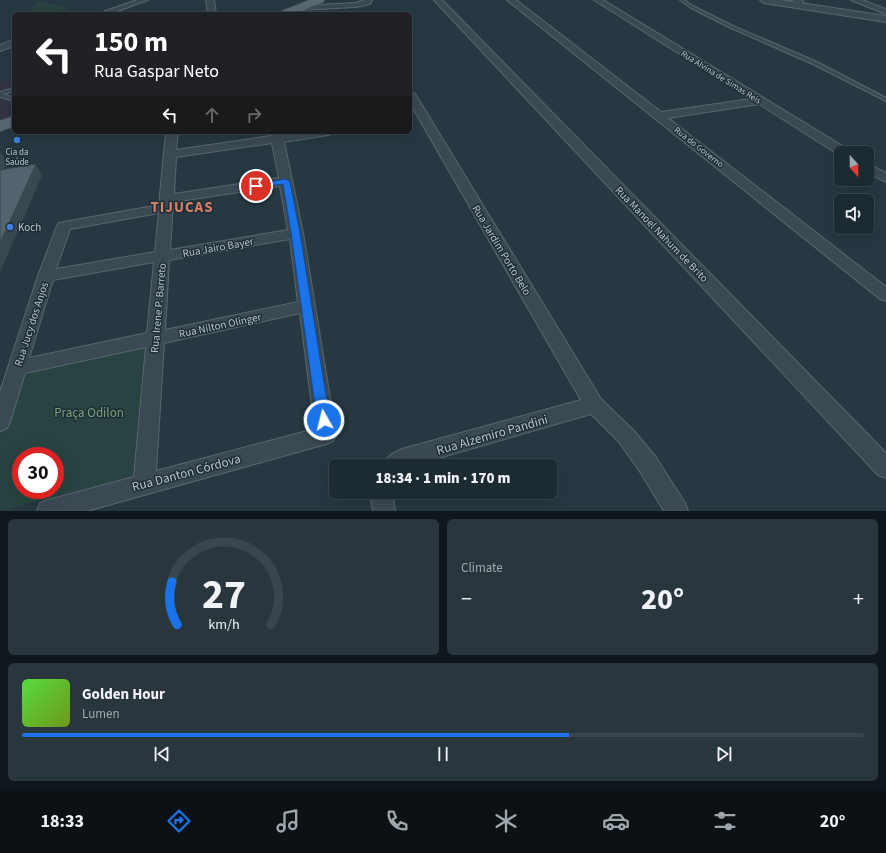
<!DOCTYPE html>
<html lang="en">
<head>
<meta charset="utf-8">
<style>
  :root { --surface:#1c2a32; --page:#29363e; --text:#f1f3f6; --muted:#a0a7ac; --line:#3a464d; --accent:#1a73e8 }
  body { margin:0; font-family:"Source Sans 3",sans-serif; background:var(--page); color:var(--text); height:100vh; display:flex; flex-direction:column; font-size:15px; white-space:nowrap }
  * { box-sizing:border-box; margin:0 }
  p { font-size:13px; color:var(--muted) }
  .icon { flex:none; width:22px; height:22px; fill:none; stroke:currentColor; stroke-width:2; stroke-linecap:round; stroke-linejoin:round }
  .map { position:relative; height:511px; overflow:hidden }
  .side { display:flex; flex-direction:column; gap:8px; padding:8px; background:#0f171c; flex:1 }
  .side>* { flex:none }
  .hud { position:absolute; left:12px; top:12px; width:400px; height:122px; border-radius:6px; box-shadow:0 4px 16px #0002,0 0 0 1px var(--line); background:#202124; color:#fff; overflow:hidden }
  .needle { width:26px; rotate:159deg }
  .fabs { position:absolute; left:834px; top:146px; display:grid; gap:8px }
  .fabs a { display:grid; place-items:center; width:40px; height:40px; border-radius:6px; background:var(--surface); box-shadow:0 4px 16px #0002,0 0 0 1px var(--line); font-size:20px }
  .speed { position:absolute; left:12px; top:447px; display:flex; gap:8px; font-size:20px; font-weight:700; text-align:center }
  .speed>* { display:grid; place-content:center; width:52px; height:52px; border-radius:50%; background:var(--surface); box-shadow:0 4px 16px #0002,0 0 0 1px var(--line); line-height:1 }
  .speed .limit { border:6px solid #d22; background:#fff; color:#111 }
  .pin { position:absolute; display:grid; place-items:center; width:34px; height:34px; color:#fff; margin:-17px; border:2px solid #fff; border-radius:50%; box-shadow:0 1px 4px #0007 }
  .me { position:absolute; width:44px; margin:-22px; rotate:352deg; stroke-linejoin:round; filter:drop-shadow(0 0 3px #0008) }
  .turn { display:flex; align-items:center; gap:14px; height:84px; padding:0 16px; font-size:18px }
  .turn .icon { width:52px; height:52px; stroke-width:2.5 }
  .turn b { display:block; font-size:28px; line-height:34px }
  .lanes { display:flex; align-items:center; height:38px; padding:0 16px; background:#0003; justify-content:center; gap:20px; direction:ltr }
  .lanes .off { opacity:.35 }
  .big { font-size:30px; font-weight:800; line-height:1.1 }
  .side .card { flex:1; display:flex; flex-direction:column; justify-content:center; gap:6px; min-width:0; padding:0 14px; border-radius:6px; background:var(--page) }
  .side .dial { align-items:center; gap:0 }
  .dial svg { height:104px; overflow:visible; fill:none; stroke:var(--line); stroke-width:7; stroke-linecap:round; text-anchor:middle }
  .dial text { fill:var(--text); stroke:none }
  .song { display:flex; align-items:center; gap:12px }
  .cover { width:48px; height:48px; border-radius:6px; background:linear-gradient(135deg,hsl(110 70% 55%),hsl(80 70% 35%)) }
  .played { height:4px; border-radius:2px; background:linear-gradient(90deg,var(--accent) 65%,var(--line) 65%) }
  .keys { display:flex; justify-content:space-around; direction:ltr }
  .heat { display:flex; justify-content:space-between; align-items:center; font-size:22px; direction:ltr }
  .side .tiles { flex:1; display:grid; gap:8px; grid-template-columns:1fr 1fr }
  .card:last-child { grid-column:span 2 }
  .trip { position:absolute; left:329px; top:459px; width:228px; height:40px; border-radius:6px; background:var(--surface); box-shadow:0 4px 16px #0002,0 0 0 1px var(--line); font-weight:800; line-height:40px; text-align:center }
  .menu { display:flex; height:64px; justify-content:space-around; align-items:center; background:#0b1114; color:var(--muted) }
  .menu .icon { width:28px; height:28px }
  .menu .selected { color:var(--accent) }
  .menu b { font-size:18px; color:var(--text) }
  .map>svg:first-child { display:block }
</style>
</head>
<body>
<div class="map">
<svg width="886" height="511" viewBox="0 0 886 511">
  <rect width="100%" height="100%" fill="#263842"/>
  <polygon fill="#333443" points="0,81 14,81 14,118 0,124"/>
  <g fill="#284341" fill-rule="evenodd">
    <polygon points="37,1 70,8 65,10 29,14"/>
    <path d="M148,344L142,474L0,511V435L18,371ZM21,456H55V490H21Z"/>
  </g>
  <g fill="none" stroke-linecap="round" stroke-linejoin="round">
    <defs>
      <g id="service">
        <polygon points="680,0 684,0 693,6 733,26 817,62 886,98 886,101 813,64 731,28 691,8"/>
        <polygon points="14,88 14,91 3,94 14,98 14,101 0,97 0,92"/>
      </g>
      <g id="minor">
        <polygon points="137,0 148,0 109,14 97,14"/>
        <polygon points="206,0 214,0 216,14 208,14"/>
        <polygon points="364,0 372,0 370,4 356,7 299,10 295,8 299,6 356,3"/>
        <polygon points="434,0 442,0 886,453 886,478 878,475"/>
        <polygon points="507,0 516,0 661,112 751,99 594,0 603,0 849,150 851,153 841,153 841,156 759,104 668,118 886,287 886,301 880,299"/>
        <polygon points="791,0 801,0 804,2 800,4"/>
        <polygon points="851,0 862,0 886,9 886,14"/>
        <polygon points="14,40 14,46 0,51 0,45"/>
        <path d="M410,91L415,94L601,399L633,430L655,456L685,503L688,511H664L639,470L619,442L591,414L411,466H382C386,457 393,453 402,449L581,400L410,103Z"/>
        <path d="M166,132H178L176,150L271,136L270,132H282V135L304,132H334L328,135L284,142L303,233L336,435L333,441L326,444L87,511H37L40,503L48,500L134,477L146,347L25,373L10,422L7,428L0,431V392L38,276L57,226L59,223L64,222L159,205ZM272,143L279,178L174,194L176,157ZM280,186L288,230L170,250L173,202ZM159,213L155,252L56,269L70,229ZM290,239L298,302L165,330L169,260ZM154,262L147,333L29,358L53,280ZM300,313L315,429L156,471L164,343Z"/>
        <polygon points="867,163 886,173 886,182 867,172"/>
        <polygon points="370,492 392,492 395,511 373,511"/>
      </g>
      <polygon id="tertiary" points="760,0 781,0 886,16 886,22 764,3"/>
      <g id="primary">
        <polygon points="310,0 324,0 323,2 294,14 278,14 280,12"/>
        <polygon points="14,116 14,126 0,131 0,121"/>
      </g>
    </defs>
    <use href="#service" stroke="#59676f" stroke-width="2"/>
    <use href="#minor" stroke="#59676f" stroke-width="2"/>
    <use href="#tertiary" stroke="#59676f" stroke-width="2"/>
    <use href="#primary" stroke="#47555e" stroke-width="2"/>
    <use href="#service" fill="#3b4952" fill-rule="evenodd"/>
    <use href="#minor" fill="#3b4952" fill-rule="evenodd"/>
    <use href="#tertiary" fill="#3b4952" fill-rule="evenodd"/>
    <use href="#primary" fill="#596972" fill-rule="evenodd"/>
  </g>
  <g fill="#39474e">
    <polygon points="1,152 7,163 0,177 0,154"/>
    <polygon points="36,164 42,176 0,272 0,243"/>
  </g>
  <polygon fill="#52656f" stroke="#39474e" points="36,164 0,243 0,170"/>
  <polygon fill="#1a73e8" stroke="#114b97" points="286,179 290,182 300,233 330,420 328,424 324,425 319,424 317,420 291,233 283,184 256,188 252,186 256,184"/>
  <g fill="#3f7fe0" stroke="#1f2e37" stroke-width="1.5">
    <circle cx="17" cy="140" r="4"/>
    <circle cx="10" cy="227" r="4"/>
  </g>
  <g text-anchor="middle" stroke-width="3" stroke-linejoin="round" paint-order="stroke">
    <g font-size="9" fill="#b8c4cc" stroke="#1f2e37">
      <text transform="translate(721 77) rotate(32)" y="3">Rua Alvina de Simas Reis</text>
      <text transform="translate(699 147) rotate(38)" y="3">Rua do Governo</text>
    </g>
    <g font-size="9" fill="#b8c4cc" stroke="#1f2e37">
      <text x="17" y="155">Cia da<tspan x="17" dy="10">Saúde</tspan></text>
    </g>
    <g font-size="11" fill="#b8c4cc" stroke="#1f2e37" text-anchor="start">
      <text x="18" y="231">Koch</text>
    </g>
    <g font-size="11" fill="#b8c4cc" stroke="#1f2e37">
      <text transform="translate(662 234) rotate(46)" y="4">Rua Manoel Nahum de Brito</text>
      <text transform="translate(218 247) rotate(-10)" y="4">Rua Jairo Bayer</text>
      <text transform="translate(502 250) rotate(59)" y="4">Rua Jardim Porto Belo</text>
      <text transform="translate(158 308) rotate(-85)" y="4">Rua Irene P. Barreto</text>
      <text transform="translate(31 324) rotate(-72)" y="4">Rua Jucy dos Anjos</text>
      <text transform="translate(220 325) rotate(-12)" y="4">Rua Nilton Olinger</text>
    </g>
    <g font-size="13" fill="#76a277" stroke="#1f2e37">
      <text x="89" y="417">Praça Odilon</text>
    </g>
    <g font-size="13" fill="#b8c4cc" stroke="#1f2e37">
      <text transform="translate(492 434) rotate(-16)" y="5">Rua Alzemiro Pandini</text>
      <text transform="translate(186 472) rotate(-15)" y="5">Rua Danton Córdova</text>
    </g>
    <g font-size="15" font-weight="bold" letter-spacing="1" fill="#d78068" stroke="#1f2e37">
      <text x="182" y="212">TIJUCAS</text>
    </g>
  </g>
</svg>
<div class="fabs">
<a><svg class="needle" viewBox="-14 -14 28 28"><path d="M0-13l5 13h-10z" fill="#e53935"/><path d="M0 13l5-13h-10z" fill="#a0a7ac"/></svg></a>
<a><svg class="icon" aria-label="sound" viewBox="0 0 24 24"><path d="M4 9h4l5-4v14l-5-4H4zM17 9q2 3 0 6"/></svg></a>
</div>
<div class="speed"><div class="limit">30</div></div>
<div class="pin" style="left:256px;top:186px;background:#d93025"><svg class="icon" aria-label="arrive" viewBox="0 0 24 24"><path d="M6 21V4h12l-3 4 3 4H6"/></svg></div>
<svg class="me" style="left:324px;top:420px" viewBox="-20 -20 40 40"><circle r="17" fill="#1a73e8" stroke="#fff" stroke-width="3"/><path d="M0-11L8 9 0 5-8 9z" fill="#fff"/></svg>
<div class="trip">18:34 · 1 min · 170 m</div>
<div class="hud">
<div class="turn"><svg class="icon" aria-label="left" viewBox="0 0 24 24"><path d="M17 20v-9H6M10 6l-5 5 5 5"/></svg><div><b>150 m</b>Rua Gaspar Neto</div></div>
<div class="lanes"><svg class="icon" aria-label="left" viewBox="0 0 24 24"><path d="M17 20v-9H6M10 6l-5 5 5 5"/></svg><svg class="icon off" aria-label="ahead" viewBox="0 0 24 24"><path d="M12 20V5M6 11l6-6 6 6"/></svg><svg class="icon off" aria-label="right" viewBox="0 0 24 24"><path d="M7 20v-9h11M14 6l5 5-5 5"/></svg></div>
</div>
</div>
<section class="side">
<div class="tiles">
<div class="card dial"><svg viewBox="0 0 100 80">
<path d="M14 69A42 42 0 1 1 86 69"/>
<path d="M14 69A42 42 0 0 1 10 36" stroke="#1a73e8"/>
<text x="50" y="56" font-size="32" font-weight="700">27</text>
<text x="50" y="72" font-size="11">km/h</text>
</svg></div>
<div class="card"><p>Climate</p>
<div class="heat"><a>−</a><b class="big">20°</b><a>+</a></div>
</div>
<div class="card">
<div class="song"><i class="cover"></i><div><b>Golden Hour</b><p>Lumen</p></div></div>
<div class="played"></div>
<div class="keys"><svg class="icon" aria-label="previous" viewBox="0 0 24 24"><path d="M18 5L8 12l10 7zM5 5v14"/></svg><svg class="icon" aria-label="pause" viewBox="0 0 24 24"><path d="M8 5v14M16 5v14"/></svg><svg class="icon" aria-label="next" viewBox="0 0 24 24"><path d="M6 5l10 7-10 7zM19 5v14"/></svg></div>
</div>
</div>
</section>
<nav class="menu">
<b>18:33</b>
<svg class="icon selected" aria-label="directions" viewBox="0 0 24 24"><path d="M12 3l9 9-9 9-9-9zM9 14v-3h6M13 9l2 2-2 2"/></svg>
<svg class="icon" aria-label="music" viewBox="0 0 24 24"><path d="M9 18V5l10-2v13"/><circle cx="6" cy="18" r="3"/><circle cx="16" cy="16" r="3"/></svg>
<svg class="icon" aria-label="phone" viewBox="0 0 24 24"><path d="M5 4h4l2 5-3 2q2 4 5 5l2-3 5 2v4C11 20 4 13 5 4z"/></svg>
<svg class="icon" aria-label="climate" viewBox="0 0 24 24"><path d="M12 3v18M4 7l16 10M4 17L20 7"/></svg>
<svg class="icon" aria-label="car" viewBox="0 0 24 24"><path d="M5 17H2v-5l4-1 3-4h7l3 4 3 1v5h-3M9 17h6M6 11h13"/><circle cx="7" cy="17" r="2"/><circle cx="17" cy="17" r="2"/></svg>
<svg class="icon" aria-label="filters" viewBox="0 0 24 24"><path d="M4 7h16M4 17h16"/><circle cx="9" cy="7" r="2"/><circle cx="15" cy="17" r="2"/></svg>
<b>20°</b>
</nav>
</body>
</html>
